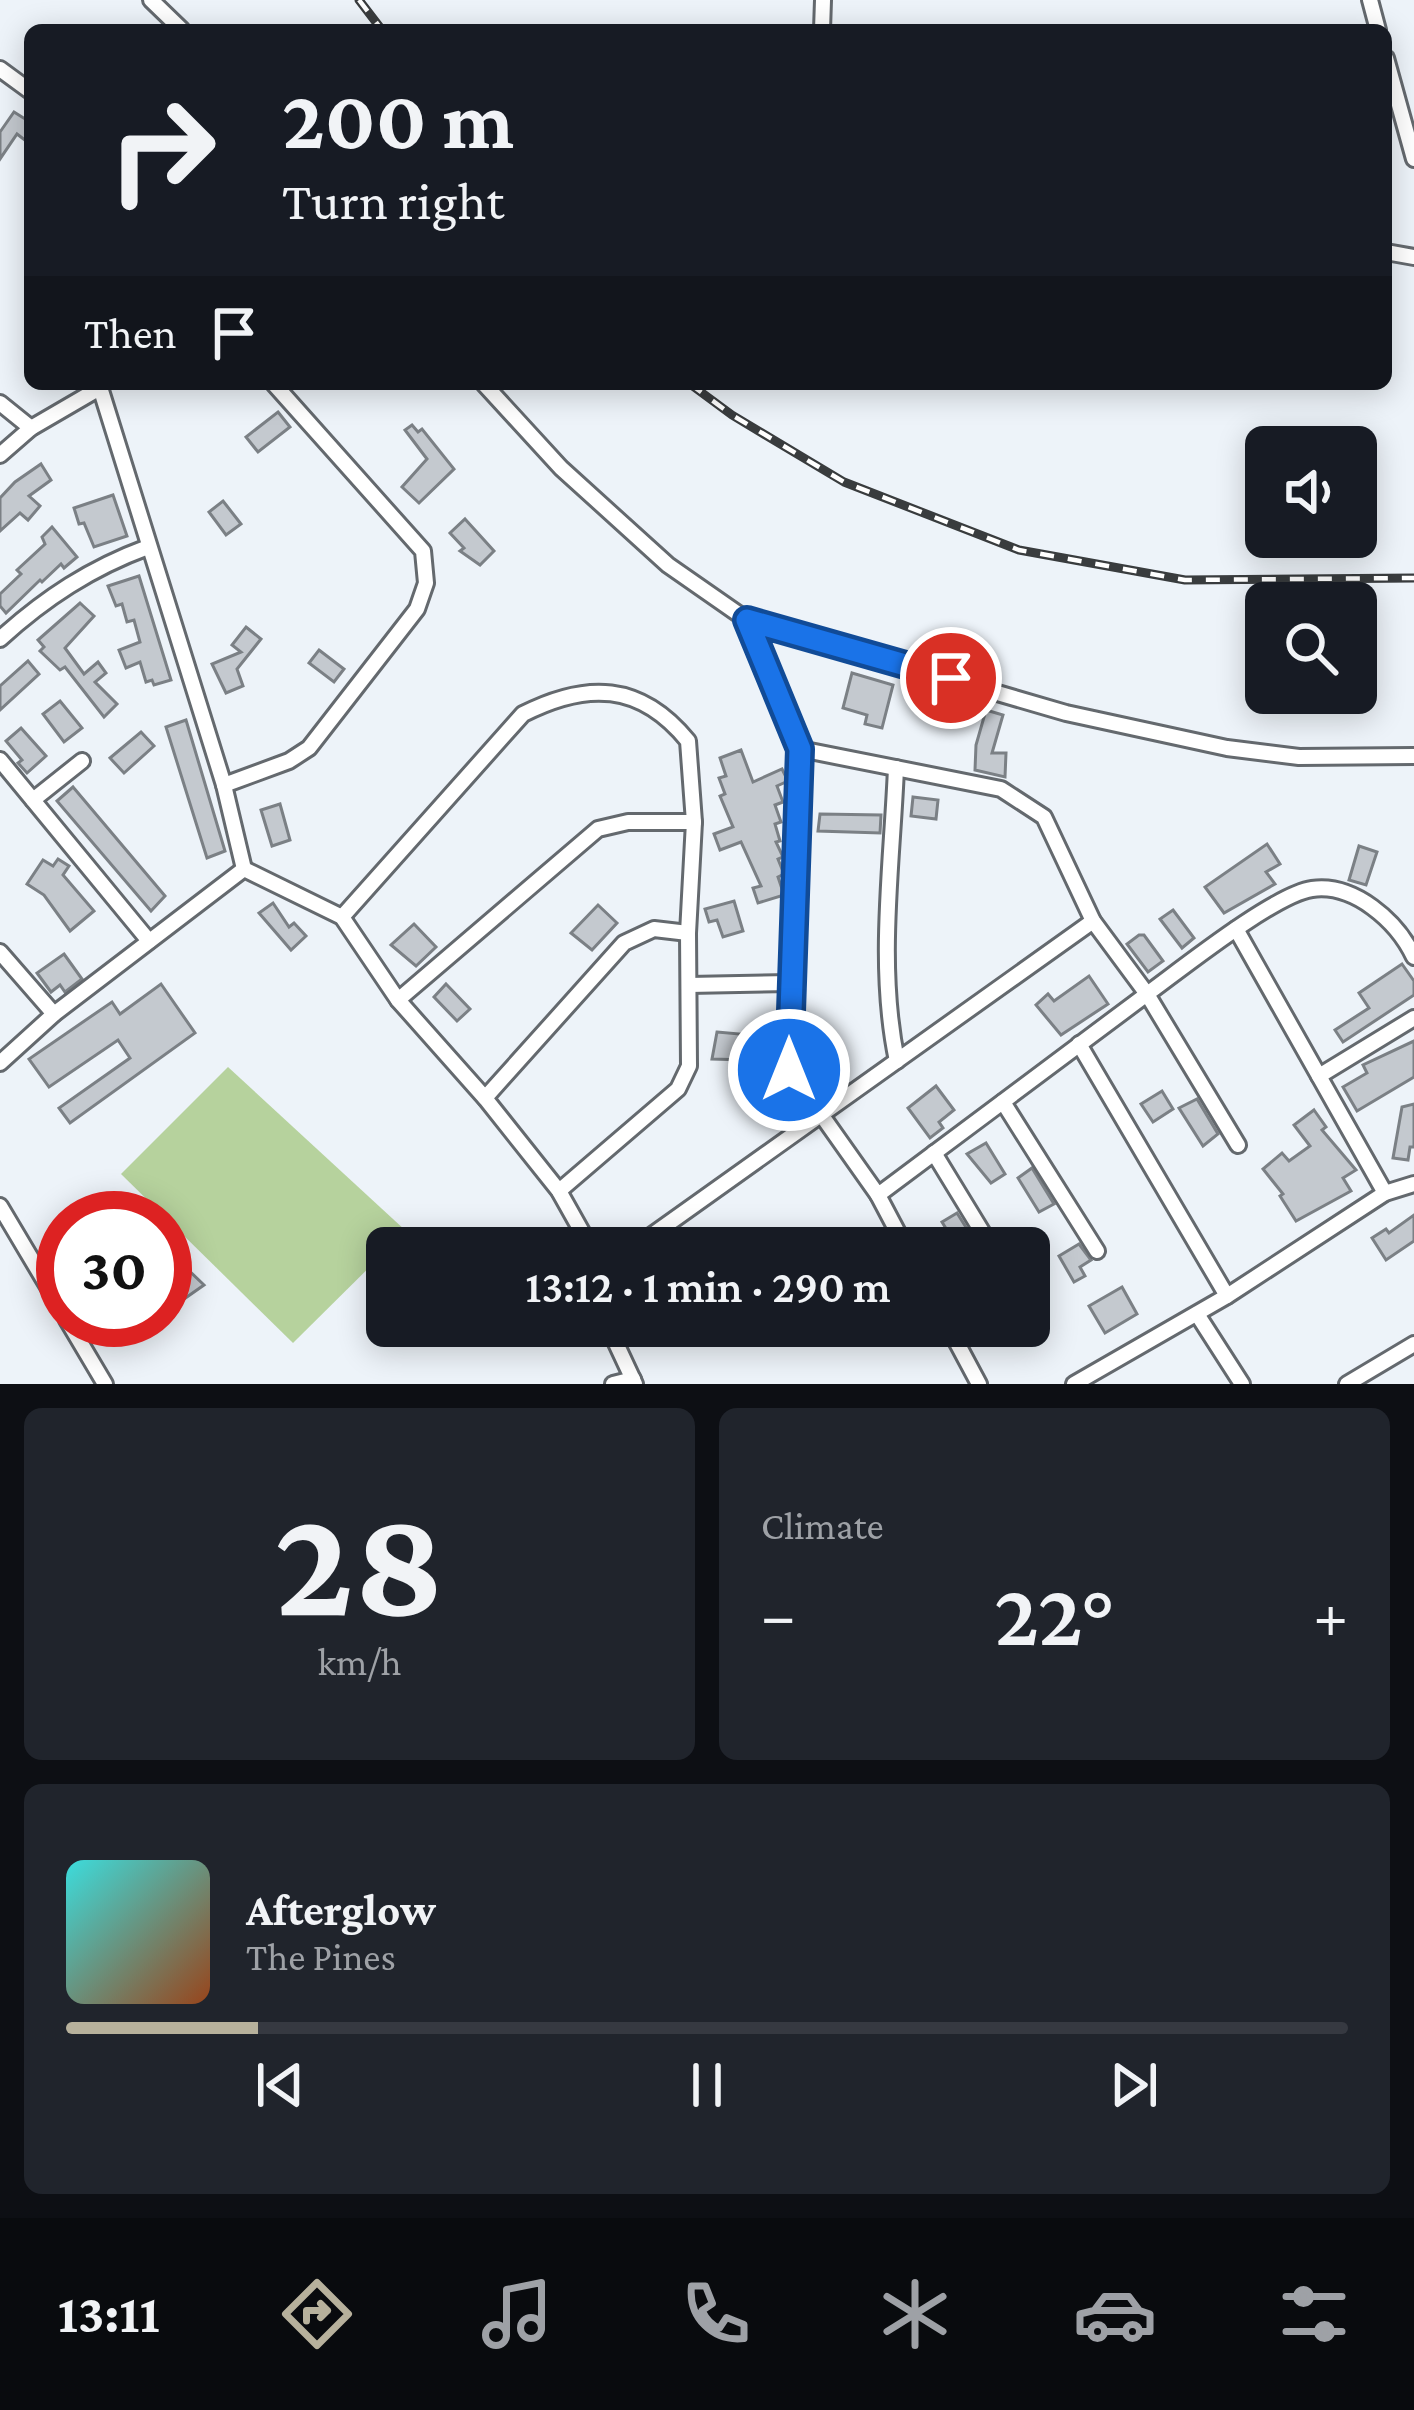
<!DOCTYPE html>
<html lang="en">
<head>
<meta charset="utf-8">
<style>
  :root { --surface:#171b24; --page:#20242c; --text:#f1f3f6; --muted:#9ea1a6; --line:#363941; --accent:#b7b19c }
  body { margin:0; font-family:"Crimson Pro",serif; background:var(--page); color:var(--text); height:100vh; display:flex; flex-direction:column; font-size:45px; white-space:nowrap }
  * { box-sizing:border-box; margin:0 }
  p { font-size:39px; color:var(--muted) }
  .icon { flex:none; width:66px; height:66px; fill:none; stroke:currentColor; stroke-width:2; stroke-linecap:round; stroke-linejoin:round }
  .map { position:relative; height:1384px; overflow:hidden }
  .sheet { display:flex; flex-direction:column; gap:24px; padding:24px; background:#0d0f14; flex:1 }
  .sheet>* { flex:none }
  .top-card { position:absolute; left:24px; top:24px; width:1368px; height:366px; border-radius:18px; box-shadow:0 6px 30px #0003; background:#171b24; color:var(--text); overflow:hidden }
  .buttons { position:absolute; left:1245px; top:426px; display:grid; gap:24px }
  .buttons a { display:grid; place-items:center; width:132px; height:132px; border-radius:18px; background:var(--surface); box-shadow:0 6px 30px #0003; font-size:60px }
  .speed { position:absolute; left:36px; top:1191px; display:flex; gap:24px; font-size:60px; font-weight:700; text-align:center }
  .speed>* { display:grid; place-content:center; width:156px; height:156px; border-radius:50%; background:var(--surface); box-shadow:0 6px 30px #0003; line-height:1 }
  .speed .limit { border:18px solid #d22; background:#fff; color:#111 }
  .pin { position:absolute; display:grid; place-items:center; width:102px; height:102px; color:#fff; margin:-51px; border:6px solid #fff; border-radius:50%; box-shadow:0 3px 12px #0007 }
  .me { position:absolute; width:132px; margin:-66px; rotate:0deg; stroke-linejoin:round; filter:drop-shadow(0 0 9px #0008) }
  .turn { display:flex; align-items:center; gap:42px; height:252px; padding:0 60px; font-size:54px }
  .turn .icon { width:156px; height:156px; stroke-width:2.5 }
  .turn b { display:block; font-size:84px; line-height:102px }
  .then { display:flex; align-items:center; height:114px; padding:0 60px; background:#0003; gap:24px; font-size:45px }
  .big { font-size:90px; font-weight:600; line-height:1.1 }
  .sheet .card { flex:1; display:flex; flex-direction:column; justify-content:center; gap:18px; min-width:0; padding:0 42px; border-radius:18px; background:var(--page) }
  .sheet .dial { align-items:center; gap:0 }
  .dial b { font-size:156px; line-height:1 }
  .song { display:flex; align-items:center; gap:36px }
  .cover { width:144px; height:144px; border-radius:18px; background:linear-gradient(135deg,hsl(180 70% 55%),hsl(20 70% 35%)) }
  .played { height:12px; border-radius:6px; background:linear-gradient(90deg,var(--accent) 15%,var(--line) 15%) }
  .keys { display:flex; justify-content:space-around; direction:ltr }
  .heat { display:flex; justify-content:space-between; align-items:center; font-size:66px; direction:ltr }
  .sheet .tiles { flex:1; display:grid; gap:24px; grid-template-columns:1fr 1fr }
  .card:last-child { grid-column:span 2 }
  .trip { position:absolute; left:366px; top:1227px; width:684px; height:120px; border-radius:18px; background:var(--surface); box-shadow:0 6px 30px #0003; font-weight:600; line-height:120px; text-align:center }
  .dock { display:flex; height:192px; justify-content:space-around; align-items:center; background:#090b0e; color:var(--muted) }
  .dock .icon { width:84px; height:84px }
  .dock .on { color:var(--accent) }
  .dock b { font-size:54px; color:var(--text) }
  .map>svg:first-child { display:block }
</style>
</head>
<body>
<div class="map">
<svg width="1414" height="1384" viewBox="0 0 1414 1384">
  <rect width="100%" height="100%" fill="#edf3f9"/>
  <polygon fill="#b6d29d" points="228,1067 406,1231 293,1343 121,1174"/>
  <g fill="#c4c9cf" stroke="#7b8085" stroke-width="3">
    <polygon points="14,112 30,122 30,144 17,134 0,159 0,132"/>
    <polygon points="278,412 290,427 258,452 246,437"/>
    <polygon points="412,425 418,432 422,429 454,469 419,503 402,487 427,459 405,430"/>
    <polygon points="41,464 51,480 29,496 40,506 28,520 20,513 0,531 0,498 15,482"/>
    <polygon points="113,495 127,536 94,547 84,523 79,524 74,508"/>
    <polygon points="223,501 241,524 226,535 209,512"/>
    <polygon points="465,519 494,551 480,565 460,551 464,548 450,533"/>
    <polygon points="52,527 77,557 64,568 61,564 42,582 40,580 6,613 0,606 0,594 21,574 17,570 45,544 42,537"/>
    <polygon points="139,576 171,680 154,685 152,680 146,682 140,662 126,668 119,650 140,642 134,620 127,622 122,604 116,606 108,586"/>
    <polygon points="80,603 94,616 65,648 84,674 98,662 106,673 95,682 117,704 104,717 65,667 60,670 40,651 44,647 38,640"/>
    <polygon points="246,627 261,639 237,669 243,686 226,693 212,664 241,652 232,645"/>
    <polygon points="319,650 344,669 334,682 309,663"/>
    <polygon points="28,661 39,674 0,710 0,686"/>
    <polygon points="852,673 893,685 882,728 865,724 867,715 843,708"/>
    <polygon points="60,701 82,728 64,742 43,714"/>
    <polygon points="986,710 1003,715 992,753 1006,753 1005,777 975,770 976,745"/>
    <polygon points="186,720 225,851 207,858 166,727"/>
    <polygon points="21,728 46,756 27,773 18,763 22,760 6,741"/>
    <polygon points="141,732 154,746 124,773 110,758"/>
    <polygon points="741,750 753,782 782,769 788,781 777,786 783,802 775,805 781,822 775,824 780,841 776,842 783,857 778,859 784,874 778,877 784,895 758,903 753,888 761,886 741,842 720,850 714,834 733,827 720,796 725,794 719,778 726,776 720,758"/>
    <polygon points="73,787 165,896 151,911 57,801"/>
    <polygon points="913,797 938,800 936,819 911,816"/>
    <polygon points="280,804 290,840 272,846 261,810"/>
    <polygon points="820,814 881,815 880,833 818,831"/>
    <polygon points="1267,844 1280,864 1266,872 1275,884 1224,913 1205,887"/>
    <polygon points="1359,846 1377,852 1366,885 1349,880"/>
    <polygon points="58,859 69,866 63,875 94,911 70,931 44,895 27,884 43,860 53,866"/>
    <polygon points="734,901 743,931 723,937 717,920 709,922 705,909"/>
    <polygon points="273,903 289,927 294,923 306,936 291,950 259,913"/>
    <polygon points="598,905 617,923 592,950 571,933"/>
    <polygon points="1173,910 1194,938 1182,948 1160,919"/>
    <polygon points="414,924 436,947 416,966 391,945"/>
    <polygon points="1139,935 1144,935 1163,961 1148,972 1127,944"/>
    <polygon points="64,954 82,979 65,992 60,985 51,992 37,973"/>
    <polygon points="1402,964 1414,981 1414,995 1343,1042 1335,1030 1369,1008 1359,993"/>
    <polygon points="1089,976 1108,1004 1061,1035 1036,1005 1048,994 1054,1001"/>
    <polygon points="161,984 195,1033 70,1123 59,1108 130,1058 118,1040 49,1087 29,1059 112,1002 120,1014"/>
    <polygon points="446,984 470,1009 457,1021 434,997"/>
    <polygon points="717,1032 740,1034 739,1046 746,1046 747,1060 712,1059"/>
    <polygon points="1414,1041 1414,1077 1357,1111 1343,1087 1367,1073 1363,1065"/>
    <polygon points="936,1086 954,1110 939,1122 943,1128 930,1138 908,1108"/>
    <polygon points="1162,1091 1173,1109 1153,1122 1141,1104"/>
    <polygon points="1197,1099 1218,1134 1203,1146 1179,1108"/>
    <polygon points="1414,1104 1414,1147 1410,1147 1408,1160 1393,1158 1402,1107"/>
    <polygon points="1314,1110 1326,1127 1322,1130 1356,1170 1343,1178 1351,1191 1296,1221 1280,1196 1283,1194 1263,1169 1282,1153 1289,1161 1310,1146 1294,1125"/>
    <polygon points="986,1143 1005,1174 991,1183 967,1154"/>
    <polygon points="1032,1168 1054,1204 1039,1212 1018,1178"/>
    <polygon points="957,1213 979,1248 958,1248 942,1222"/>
    <polygon points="1414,1215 1414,1241 1386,1260 1372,1238 1386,1229 1389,1233"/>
    <polygon points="1079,1244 1091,1260 1080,1267 1085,1276 1074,1282 1059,1256"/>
    <polygon points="180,1262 204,1285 184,1299 165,1280"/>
    <polygon points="1122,1287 1137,1314 1105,1333 1089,1306"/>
  </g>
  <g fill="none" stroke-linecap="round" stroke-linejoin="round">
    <defs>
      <g id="minor">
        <polyline points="151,0 182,30"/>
        <polyline points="1370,0 1378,30"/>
        <polyline points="822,30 823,0"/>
        <polyline points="1386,58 1414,159"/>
        <polyline points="0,69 30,91"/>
        <polyline points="1386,252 1414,257"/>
        <polyline points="99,384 224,785 244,869"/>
        <polyline points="484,384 561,468 668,565 747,620 1066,713 1227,748 1299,757 1414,756"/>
        <polyline points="0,403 31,428"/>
        <polyline points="0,455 31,428 98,389"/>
        <polyline points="747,620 800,749"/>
        <path d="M0,639C45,598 91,568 148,547"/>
        <polygon points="800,749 1001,789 1044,817 1093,921 1147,994 878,1195 789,1069"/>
        <polyline points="0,760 149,941"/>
        <path d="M896,768C892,865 877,966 897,1061"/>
        <polyline points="224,785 289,761 309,748 417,609 426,583 423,551 274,384"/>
        <polyline points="33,800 82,761"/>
        <path d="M342,917L523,714C586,682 640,682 688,741L694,822L688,933L689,1066L678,1089L559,1191"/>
        <polyline points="1236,929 1385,1193"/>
        <polyline points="0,952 54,1014"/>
        <polyline points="689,985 790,983"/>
        <polyline points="398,1000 598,829 628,822 694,822"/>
        <polyline points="1079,1044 1227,1296"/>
        <polyline points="0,1063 54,1014 244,869 342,917 398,1000 485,1098 559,1191 591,1248"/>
        <polyline points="1319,1076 1414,1018"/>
        <polyline points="485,1098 624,943 654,929 688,933"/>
        <polyline points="1003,1102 1097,1251"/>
        <path d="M1238,1145L1147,994C1180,970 1275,894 1312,889C1354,883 1397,921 1414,957"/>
        <polyline points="934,1153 992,1248"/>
        <polyline points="878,1195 906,1248"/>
        <polyline points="0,1206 63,1312"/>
        <polyline points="634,1248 1093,921"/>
        <polyline points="1197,1314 1242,1384"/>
        <polyline points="67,1320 105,1384"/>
        <polyline points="608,1326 635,1384"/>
        <polyline points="948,1326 979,1384"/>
        <polyline points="613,1384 633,1379"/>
        <polyline points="1074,1384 1227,1296 1385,1193 1414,1184"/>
        <polyline points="1347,1384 1414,1344"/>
      </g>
    </defs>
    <use href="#minor" stroke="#64696e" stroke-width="20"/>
    <use href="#minor" stroke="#fff" stroke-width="14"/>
    <defs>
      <g id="rail">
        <polyline points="359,0 382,30"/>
        <polyline points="690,384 732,415 844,482 1019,550 1185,580 1414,578"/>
      </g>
    </defs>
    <use href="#rail" stroke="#393c3e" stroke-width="9"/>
    <use href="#rail" stroke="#fff" stroke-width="4.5" stroke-dasharray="14" stroke-linecap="butt"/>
  </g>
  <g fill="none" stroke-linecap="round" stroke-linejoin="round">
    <defs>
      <polyline id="route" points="789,1070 800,749 747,620 951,678"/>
    </defs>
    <use href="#route" stroke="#114b97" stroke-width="30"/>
    <use href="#route" stroke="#1a73e8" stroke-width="21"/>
  </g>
</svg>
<div class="buttons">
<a><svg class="icon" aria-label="sound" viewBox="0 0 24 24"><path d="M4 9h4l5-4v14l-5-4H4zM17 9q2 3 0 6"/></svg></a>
<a><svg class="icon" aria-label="search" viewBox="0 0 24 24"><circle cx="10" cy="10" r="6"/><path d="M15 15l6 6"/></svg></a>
</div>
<div class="speed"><div class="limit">30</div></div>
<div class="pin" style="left:951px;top:678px;background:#d93025"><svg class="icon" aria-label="arrive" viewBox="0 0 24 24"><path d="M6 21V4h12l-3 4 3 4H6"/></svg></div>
<svg class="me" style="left:789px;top:1070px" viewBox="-20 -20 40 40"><circle r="17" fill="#1a73e8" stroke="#fff" stroke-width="3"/><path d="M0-11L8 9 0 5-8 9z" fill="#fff"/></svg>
<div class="trip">13:12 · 1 min · 290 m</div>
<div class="top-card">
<div class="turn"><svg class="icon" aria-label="right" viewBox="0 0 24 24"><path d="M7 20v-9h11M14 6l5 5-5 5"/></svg><div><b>200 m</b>Turn right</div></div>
<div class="then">Then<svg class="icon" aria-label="arrive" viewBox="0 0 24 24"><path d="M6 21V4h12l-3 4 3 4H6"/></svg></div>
</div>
</div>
<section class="sheet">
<div class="tiles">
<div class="card dial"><b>28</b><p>km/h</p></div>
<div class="card"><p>Climate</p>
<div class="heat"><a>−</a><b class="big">22°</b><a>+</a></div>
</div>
<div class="card">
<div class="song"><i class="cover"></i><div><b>Afterglow</b><p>The Pines</p></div></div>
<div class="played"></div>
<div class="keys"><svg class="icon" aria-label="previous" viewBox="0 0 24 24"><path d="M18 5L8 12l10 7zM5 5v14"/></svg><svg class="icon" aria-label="pause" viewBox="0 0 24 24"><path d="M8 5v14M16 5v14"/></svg><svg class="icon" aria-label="next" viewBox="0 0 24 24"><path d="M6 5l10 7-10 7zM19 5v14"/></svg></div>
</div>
</div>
</section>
<nav class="dock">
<b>13:11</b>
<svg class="icon on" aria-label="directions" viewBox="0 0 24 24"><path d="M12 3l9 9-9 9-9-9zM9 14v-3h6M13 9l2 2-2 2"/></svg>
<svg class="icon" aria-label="music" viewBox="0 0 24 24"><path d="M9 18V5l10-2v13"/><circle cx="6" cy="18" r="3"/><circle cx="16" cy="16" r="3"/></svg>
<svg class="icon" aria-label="phone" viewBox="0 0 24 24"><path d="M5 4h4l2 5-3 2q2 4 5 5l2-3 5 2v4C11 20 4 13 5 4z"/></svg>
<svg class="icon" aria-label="climate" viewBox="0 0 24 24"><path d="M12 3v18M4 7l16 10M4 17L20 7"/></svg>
<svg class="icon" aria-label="car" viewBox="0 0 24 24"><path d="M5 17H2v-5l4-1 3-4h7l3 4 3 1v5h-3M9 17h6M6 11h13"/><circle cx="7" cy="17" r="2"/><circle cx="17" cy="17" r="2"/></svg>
<svg class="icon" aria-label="filters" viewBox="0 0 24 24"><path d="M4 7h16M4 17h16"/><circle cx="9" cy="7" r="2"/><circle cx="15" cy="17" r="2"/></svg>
</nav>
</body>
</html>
